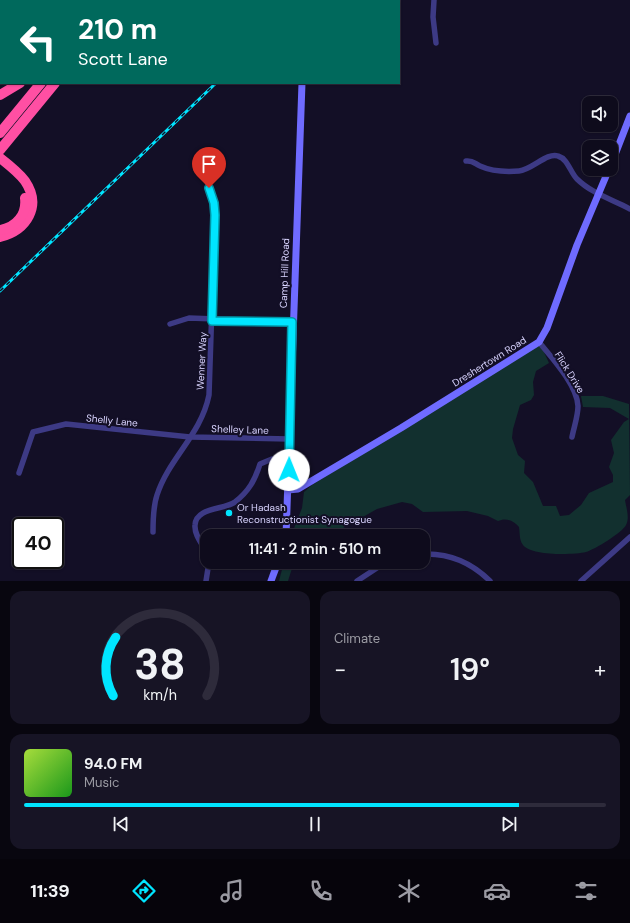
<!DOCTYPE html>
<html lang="en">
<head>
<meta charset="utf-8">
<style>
  :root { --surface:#0e0b1c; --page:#171425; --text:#f1f3f6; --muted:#9b9ba3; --line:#2e2b3b; --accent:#00e5ff }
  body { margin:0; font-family:"DM Sans",sans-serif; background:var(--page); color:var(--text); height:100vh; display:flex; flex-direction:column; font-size:15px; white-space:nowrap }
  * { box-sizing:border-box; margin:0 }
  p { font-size:13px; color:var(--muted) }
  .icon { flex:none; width:22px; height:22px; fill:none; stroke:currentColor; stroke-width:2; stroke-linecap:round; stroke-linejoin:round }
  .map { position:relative; height:581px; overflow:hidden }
  .sheet { display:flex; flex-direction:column; gap:10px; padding:10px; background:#08060f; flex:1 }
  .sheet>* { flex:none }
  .top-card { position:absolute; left:0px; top:0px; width:400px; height:84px; box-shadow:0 1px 3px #0004,0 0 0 1px var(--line); background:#00695c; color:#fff; overflow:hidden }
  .tools { position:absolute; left:582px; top:96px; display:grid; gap:8px }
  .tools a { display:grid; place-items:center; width:36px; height:36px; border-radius:8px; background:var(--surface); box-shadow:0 1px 3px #0004,0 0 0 1px var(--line); font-size:20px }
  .speed { position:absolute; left:12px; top:517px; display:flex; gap:8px; font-size:20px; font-weight:700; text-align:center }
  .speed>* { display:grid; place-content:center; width:52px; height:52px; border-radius:50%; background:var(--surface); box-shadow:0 1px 3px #0004,0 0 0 1px var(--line); line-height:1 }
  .speed .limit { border:2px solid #111; border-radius:6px; background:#fff; color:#111 }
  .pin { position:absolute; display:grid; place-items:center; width:34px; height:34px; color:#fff; margin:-41px -17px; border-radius:50% 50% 50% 0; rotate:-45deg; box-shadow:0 0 4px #0007 }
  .pin .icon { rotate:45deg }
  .me { position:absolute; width:44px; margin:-22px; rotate:1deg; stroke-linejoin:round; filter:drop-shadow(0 0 3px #0008) }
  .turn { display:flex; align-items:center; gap:14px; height:84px; padding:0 12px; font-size:18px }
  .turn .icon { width:52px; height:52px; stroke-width:2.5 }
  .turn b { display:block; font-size:28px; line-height:34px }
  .big { font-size:30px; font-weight:600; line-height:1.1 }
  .sheet .tile { flex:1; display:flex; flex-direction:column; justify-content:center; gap:6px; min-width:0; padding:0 14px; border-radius:12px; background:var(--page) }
  .sheet .dial { align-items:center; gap:0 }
  .dial svg { height:104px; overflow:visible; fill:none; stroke:var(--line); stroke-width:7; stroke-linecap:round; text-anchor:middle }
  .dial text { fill:var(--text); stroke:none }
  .song { display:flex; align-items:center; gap:12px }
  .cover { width:48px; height:48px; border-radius:6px; background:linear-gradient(135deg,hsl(80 70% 55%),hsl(120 70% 35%)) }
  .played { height:4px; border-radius:2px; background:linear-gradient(90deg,var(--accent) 85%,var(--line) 85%) }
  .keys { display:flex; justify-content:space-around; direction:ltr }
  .heat { display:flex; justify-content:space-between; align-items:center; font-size:22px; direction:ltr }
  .sheet .tiles { flex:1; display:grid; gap:10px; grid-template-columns:1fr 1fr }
  .tile:last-child { grid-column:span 2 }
  .trip { position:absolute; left:200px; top:529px; width:230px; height:40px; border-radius:12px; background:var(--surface); box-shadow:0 1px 3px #0004,0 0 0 1px var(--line); font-weight:600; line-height:40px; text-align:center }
  .dock { display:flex; height:64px; justify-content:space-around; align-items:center; background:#06040b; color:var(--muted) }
  .dock .icon { width:28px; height:28px }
  .dock .current { color:var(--accent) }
  .dock b { font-size:18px; color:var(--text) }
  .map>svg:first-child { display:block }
</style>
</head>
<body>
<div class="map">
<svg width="630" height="581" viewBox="0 0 630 581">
  <rect width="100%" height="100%" fill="#130f26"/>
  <g fill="#12302f">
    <path d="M538,345L542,348L549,363L536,371L533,382L534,395L531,400L520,405L513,429L512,438L518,455L525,461L524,473L533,482L543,506H556L560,516L569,515L581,505L589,493L613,482V475L609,467L614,453L611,440L624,422L629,419L610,408L583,407L581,396H603L629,404L630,495L625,500C626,507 630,518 626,525C623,532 594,550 586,552C573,555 531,556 523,545C519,540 520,532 519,527C514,521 506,517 498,521L488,516L467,511L423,512L412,504L402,502L377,509L329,536H291L302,508L304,492L312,485Z"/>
    <polygon points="284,562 294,562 288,581 279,581"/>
  </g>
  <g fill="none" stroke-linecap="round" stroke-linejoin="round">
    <g stroke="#3d3a85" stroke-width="5.5">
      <polyline points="434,0 433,17 436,43"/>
      <polyline points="390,1 391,0"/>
      <path d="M466,161C473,160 475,164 480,166C491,171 507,172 519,171C532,170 547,152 558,156C568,159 570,172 577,179C591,193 613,200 630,209"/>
      <polyline points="170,324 189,318 292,322"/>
      <path d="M539,342C552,358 577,385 578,406C578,416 574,427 572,437"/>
      <polyline points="19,473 33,432 66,424 190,437 289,439"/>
      <path d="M153,532C153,520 153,507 157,495C169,458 201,435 209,395L215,215L214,203L206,178"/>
      <path d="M207,553C203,545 194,535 195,525C196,507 224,510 235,502C249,491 255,480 260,464L272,459L289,461"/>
      <path d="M423,554C449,553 472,563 490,581"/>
      <polyline points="206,581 209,562"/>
      <polyline points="357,581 386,562"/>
      <polyline points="581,581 630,537"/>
    </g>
    <g stroke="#6f6bff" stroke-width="7">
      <polyline points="289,0 290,1"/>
      <polyline points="611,165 630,116"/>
      <polyline points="288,490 298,489 401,428 539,342 547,328 577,245 609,169"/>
      <polyline points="286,536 302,83"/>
      <polyline points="271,581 278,562"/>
    </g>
    <g stroke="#ff4fa3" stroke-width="10">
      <polyline points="99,1 100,0"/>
      <polyline points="109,1 110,0"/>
      <polyline points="122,1 123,0"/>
      <polyline points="0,95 20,83"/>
      <polyline points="0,133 41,83"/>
      <polyline points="0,150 55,83"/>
      <path d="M0,158C9,165 18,172 25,181C42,206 27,230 0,237"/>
      <path d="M0,230C17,227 27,214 25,198"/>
    </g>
    <defs>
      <g id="rail">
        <polyline points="300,1 301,0"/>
        <polyline points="0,291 216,83"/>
      </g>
    </defs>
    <use href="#rail" stroke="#00e5ff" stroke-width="3"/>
    <use href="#rail" stroke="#130f26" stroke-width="1.5" stroke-dasharray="4.5" stroke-linecap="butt"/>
  </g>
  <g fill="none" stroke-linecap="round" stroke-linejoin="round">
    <defs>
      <polyline id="route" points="209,188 214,203 215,215 212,321 292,322 289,470"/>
    </defs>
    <use href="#route" stroke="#0095a6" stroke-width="10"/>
    <use href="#route" stroke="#00e5ff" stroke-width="7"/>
  </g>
  <circle fill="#00e5ff" stroke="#130f26" stroke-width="1.5" cx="229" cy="513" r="4"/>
  <g text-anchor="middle" stroke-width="4" stroke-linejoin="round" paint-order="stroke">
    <g font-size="10" fill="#d9d4ff" stroke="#130f26">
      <text transform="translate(284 273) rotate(-88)" y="4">Camp Hill Road</text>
      <text transform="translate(201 361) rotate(-87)" y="4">Wenner Way</text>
      <text transform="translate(489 361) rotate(-32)" y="4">Dreshertown Road</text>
      <text transform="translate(570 372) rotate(58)" y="4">Flick Drive</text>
      <text transform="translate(112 420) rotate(6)" y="4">Shelly Lane</text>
      <text transform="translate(240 429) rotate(2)" y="4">Shelley Lane</text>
    </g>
    <g font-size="10" fill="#d9d4ff" stroke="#130f26" text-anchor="start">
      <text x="237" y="511">Or Hadash<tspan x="237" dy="12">Reconstructionist Synagogue</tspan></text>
    </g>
  </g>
</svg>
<div class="tools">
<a><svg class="icon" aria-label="sound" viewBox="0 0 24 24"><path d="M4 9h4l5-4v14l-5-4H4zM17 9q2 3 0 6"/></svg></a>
<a><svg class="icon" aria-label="layers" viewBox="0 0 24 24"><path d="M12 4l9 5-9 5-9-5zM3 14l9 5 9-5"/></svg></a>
</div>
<div class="speed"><div class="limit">40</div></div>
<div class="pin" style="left:209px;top:188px;background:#d93025"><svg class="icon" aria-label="arrive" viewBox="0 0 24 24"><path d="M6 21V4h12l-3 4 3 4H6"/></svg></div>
<svg class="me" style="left:289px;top:470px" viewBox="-20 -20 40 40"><circle r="19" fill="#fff"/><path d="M0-13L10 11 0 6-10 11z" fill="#00e5ff"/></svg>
<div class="trip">11:41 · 2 min · 510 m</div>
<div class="top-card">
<div class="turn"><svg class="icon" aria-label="left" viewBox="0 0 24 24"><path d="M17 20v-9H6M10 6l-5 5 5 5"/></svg><div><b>210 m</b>Scott Lane</div></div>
</div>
</div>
<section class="sheet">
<div class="tiles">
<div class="tile dial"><svg viewBox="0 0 100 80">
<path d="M14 69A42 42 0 1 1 86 69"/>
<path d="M14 69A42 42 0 0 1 16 24" stroke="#00e5ff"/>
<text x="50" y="56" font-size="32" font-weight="700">38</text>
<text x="50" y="72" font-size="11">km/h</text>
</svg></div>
<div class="tile"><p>Climate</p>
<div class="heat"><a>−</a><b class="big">19°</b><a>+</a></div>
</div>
<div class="tile">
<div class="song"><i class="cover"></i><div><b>94.0 FM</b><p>Music</p></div></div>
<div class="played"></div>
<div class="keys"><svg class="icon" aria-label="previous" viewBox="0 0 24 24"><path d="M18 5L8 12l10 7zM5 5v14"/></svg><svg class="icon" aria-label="pause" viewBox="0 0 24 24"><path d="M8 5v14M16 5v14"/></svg><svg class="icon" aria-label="next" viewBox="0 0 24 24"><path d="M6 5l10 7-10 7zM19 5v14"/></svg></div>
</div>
</div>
</section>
<nav class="dock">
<b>11:39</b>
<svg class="icon current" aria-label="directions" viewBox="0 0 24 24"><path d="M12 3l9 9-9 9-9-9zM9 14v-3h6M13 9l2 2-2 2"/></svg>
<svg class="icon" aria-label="music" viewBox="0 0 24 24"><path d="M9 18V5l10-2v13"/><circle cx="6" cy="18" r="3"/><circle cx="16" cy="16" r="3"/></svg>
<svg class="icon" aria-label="phone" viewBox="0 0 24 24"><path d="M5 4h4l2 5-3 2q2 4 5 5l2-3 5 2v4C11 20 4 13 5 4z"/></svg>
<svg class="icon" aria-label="climate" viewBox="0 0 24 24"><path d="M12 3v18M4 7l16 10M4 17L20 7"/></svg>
<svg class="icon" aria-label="car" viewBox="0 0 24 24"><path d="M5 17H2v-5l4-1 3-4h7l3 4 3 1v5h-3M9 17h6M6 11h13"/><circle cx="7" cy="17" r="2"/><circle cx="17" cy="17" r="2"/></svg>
<svg class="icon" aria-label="filters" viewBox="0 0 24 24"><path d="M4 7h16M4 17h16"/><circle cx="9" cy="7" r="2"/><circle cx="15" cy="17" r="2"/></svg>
</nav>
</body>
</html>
